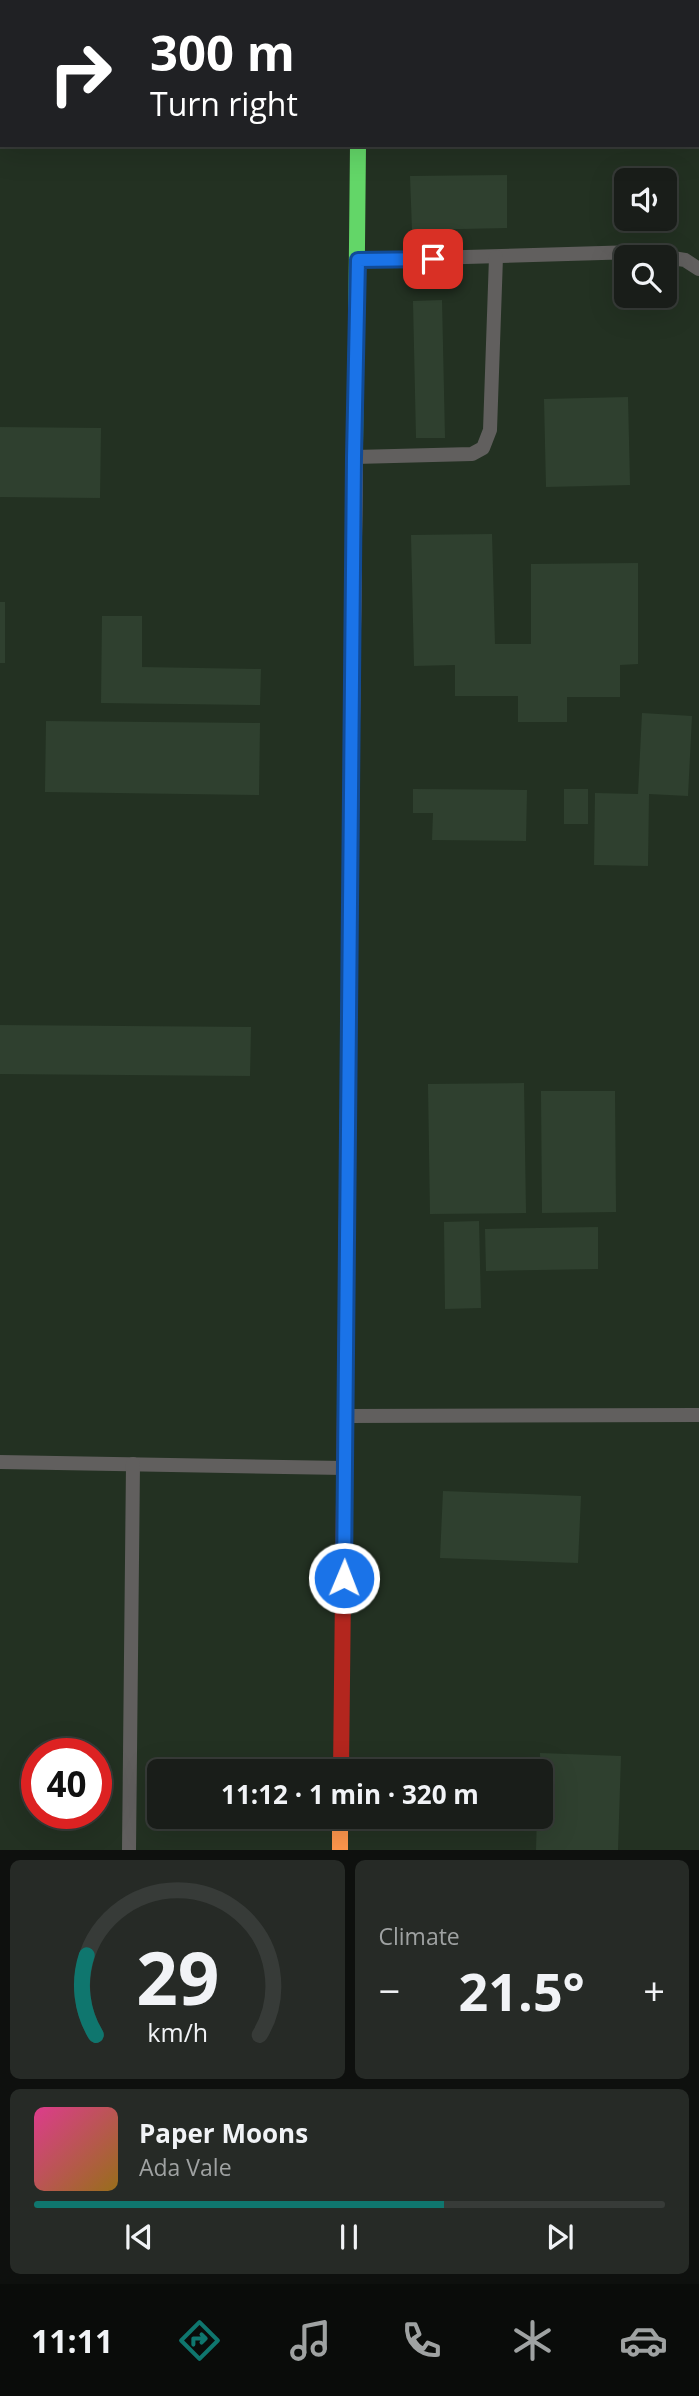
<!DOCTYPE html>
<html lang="en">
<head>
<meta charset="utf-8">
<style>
  :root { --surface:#191d19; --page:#262a26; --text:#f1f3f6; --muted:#9fa2a2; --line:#373b38; --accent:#0f766e }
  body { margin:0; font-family:"Open Sans",sans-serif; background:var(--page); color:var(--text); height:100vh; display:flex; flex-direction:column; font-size:26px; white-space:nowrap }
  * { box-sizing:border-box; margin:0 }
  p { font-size:23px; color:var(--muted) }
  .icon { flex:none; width:38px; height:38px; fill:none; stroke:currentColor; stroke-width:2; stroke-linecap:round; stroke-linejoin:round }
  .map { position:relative; height:1850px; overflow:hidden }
  .side { display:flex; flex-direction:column; gap:10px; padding:10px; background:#0e100e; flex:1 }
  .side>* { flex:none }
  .hud { position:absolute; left:0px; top:0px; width:700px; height:147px; box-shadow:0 7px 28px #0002,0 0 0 2px var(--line); background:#202124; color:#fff; overflow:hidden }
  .fabs { position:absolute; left:614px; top:168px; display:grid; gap:14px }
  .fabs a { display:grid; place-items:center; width:63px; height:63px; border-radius:10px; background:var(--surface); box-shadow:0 7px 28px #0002,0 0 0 2px var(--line); font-size:35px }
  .speed { position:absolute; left:21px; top:1738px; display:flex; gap:14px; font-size:35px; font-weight:700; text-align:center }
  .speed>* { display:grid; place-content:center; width:91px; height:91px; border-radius:50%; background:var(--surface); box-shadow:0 7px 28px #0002,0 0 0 2px var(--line); line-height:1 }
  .speed .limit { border:10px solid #d22; background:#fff; color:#111 }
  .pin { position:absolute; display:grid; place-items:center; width:60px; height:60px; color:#fff; margin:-30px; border-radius:14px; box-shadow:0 4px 10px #0006 }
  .me { position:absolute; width:77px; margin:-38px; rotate:1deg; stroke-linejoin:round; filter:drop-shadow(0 0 5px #0008) }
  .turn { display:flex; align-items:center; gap:24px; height:147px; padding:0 35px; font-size:32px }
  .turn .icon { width:91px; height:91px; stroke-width:2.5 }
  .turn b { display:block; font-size:49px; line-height:60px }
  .big { font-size:52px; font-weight:700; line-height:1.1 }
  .side .widget { flex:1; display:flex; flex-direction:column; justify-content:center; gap:10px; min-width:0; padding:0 24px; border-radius:10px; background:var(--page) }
  .side .dial { align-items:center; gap:0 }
  .dial svg { height:182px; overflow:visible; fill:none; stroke:var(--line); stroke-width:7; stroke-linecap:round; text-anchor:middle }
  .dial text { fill:var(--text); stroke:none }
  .song { display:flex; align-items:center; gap:21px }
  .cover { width:84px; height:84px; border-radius:10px; background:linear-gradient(135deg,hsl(330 70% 55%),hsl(40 70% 35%)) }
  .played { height:7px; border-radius:4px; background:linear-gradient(90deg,var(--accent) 65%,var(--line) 65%) }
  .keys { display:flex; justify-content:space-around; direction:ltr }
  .heat { display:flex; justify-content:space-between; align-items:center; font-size:38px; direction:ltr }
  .side .tiles { flex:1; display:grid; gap:10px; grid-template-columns:1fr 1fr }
  .widget:last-child { grid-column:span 2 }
  .trip { position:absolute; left:147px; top:1759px; width:406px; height:70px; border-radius:10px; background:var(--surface); box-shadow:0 7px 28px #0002,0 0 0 2px var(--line); font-weight:700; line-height:70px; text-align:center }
  .dock { display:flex; height:112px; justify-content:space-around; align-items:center; background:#0a0c0a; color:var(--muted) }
  .dock .icon { width:49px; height:49px }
  .dock .on { color:var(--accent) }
  .dock b { font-size:32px; color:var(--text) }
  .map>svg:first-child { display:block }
</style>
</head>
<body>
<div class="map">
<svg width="699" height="1850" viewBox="0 0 699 1850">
  <rect width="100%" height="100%" fill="#212721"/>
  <path fill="#233122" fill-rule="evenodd" d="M0,0H699V1850H0ZM2,2H698V145H2ZM626,180H665V219H626ZM626,257H665V296H626ZM37,1754H96V1813H37ZM159,1771H541V1816H159Z"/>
  <g fill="#2f402f">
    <polygon points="507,175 507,228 412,230 410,176"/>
    <polygon points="442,300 445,438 416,438 413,301"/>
    <polygon points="628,397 630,485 546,487 544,399"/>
    <polygon points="0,427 101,428 100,498 0,497"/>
    <polygon points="492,534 495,644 531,644 531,564 638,563 638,664 620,665 620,697 567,697 567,722 518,722 518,696 455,696 455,665 414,666 411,535"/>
    <rect x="0" y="602" width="5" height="61"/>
    <polygon points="102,616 142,616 142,667 261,669 260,705 101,703"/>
    <polygon points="642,713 692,716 688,796 649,794 648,866 594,865 595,793 638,794"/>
    <polygon points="46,721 260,723 259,795 45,792"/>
    <polygon points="413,789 527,790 526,841 432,840 433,813 413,813"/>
    <rect x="564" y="789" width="24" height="35"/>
    <polygon points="0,1025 251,1027 250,1076 0,1074"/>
    <polygon points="524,1083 526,1213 430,1214 428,1084"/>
    <polygon points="541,1091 615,1091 616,1212 542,1213"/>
    <polygon points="479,1221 481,1308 445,1309 444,1222"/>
    <polygon points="598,1227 598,1269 486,1271 485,1229"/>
    <polygon points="443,1491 581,1496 578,1563 440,1558"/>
    <polygon points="540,1753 621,1756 618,1850 536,1850 537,1816 541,1816"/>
  </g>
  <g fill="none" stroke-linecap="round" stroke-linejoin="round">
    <g stroke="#615f5e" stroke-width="14">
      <polyline points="359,260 636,252 685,260 699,269"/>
      <polyline points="355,457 472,454 483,448 490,430 496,257"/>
      <polyline points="347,1416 699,1415"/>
      <polyline points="0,1462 344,1468"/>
      <polyline points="129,1850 133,1464"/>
    </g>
    <g stroke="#63d668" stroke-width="16">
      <polyline points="358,2 359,0"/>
      <polyline points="355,445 358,145"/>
      <polyline points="346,1322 349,999"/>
    </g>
    <g stroke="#ff974d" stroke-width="16">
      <polyline points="349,999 355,445"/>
      <polyline points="340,1816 340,1850"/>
    </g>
    <polyline stroke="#b3261e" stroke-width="16" points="341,1771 346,1322"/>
  </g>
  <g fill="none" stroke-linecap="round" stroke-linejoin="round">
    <defs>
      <polyline id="route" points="344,1578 354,457 358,260 433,259"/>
    </defs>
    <use href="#route" stroke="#114b97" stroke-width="18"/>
    <use href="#route" stroke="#1a73e8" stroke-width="12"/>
  </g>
</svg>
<div class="fabs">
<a><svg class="icon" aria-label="sound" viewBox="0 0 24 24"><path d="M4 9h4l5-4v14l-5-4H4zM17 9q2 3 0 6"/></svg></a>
<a><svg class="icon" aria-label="search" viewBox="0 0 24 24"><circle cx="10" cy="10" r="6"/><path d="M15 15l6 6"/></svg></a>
</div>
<div class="speed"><div class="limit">40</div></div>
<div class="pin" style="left:433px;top:259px;background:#d93025"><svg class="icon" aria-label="arrive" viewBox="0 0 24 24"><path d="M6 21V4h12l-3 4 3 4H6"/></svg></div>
<svg class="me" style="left:344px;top:1578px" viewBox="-20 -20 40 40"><circle r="17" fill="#1a73e8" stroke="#fff" stroke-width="3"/><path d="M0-11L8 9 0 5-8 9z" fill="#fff"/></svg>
<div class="trip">11:12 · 1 min · 320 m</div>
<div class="hud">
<div class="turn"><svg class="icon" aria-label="right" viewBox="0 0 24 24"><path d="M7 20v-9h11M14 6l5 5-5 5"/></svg><div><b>300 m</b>Turn right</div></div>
</div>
</div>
<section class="side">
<div class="tiles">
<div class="widget dial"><svg viewBox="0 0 100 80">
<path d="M14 69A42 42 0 1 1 86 69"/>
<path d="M14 69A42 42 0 0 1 10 34" stroke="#0f766e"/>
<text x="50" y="56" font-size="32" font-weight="700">29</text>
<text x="50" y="72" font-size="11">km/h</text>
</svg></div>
<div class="widget"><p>Climate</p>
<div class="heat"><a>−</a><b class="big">21.5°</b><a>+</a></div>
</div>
<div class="widget">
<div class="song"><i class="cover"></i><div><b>Paper Moons</b><p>Ada Vale</p></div></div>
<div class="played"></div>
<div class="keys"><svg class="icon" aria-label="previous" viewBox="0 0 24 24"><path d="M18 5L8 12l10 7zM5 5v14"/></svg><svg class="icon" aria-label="pause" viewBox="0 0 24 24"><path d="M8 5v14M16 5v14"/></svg><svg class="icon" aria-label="next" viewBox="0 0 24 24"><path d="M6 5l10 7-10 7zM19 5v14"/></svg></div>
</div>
</div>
</section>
<nav class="dock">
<b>11:11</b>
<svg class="icon on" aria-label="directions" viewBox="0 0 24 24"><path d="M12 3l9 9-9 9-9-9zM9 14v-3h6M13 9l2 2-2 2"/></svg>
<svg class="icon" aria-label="music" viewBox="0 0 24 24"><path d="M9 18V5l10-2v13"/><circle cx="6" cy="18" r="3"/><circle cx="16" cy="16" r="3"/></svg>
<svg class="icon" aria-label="phone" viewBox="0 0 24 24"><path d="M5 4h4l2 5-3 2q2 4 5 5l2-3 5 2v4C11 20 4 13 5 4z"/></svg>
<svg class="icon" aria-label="climate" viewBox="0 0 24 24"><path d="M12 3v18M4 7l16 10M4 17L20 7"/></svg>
<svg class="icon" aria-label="car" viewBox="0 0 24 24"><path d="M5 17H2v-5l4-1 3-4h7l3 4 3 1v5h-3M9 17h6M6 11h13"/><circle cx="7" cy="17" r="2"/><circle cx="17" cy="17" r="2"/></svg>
</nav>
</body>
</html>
